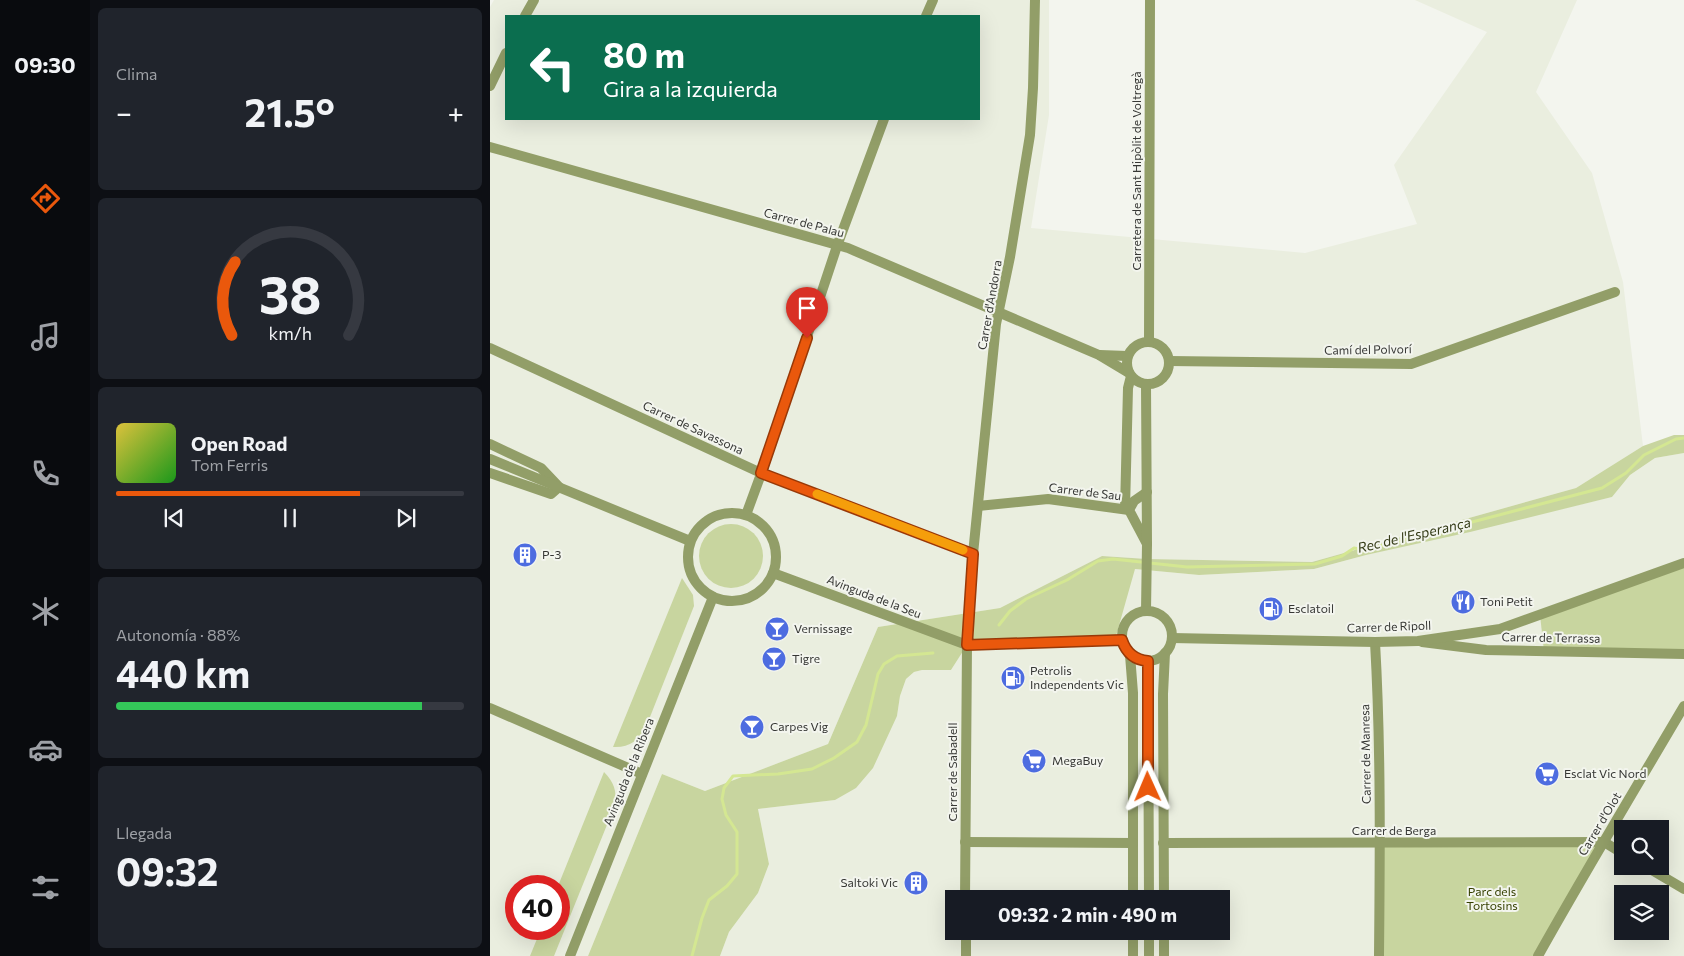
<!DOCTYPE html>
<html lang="es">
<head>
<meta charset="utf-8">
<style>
  :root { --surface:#171b24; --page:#20242c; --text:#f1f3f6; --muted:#9ea1a6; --line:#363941; --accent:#ea580c }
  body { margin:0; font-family:Commissioner,sans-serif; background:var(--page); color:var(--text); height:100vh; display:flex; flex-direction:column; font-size:19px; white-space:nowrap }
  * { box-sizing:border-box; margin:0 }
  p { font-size:16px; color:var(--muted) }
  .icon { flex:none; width:28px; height:28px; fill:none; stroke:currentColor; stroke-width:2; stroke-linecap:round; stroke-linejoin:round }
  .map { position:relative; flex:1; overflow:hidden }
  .drawer { display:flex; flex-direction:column; gap:8px; padding:8px; background:#0d0f14; width:400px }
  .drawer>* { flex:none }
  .guide { position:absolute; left:15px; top:15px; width:475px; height:105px; border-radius:0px; box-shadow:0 5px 20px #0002; background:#0b6e4f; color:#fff; overflow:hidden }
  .tools { position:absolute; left:1124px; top:820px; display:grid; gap:10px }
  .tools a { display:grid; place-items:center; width:55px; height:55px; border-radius:0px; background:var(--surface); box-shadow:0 5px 20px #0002; font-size:25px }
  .speed { position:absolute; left:15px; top:875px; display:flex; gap:10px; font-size:25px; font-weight:700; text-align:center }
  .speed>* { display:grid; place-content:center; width:65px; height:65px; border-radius:50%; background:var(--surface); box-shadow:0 5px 20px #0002; line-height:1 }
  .speed .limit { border:8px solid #d22; background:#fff; color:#111 }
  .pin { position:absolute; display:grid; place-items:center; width:42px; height:42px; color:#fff; margin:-51px -21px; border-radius:50% 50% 50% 0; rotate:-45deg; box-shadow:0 0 5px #0007 }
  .pin .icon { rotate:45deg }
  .me { position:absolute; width:55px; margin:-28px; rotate:359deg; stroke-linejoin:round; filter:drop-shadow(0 0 4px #0008) }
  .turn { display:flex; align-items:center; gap:18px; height:105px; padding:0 15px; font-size:22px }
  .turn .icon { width:65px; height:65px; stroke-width:2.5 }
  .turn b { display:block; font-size:35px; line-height:42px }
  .big { font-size:38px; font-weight:700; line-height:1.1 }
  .drawer .card { flex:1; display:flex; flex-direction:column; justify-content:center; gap:8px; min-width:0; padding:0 18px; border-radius:8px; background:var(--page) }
  .drawer .dial { align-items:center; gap:0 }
  .dial svg { height:130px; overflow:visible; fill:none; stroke:var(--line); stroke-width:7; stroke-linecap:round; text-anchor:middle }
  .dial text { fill:var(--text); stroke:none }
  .song { display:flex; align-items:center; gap:15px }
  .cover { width:60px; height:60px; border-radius:8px; background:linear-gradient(135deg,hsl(50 70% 55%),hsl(120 70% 35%)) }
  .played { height:5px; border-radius:2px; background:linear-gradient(90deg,var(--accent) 70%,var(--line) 70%) }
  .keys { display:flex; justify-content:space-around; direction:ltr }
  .heat { display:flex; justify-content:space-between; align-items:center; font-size:28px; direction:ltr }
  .charge { height:8px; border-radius:4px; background:linear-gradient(90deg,#34c759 88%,var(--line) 0) }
  .trip { position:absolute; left:455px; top:890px; width:285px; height:50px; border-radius:0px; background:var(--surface); box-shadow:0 5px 20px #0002; font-weight:700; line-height:50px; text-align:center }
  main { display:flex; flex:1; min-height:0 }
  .tabs { display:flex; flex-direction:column; width:90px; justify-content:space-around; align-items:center; background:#090b0e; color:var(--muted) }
  .tabs .icon { width:35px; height:35px }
  .tabs .on { color:var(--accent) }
  .tabs b { font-size:22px; color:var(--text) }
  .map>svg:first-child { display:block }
</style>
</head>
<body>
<main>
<nav class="tabs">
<b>09:30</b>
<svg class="icon on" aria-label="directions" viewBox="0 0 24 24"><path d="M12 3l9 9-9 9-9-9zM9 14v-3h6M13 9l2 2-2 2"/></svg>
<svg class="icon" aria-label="music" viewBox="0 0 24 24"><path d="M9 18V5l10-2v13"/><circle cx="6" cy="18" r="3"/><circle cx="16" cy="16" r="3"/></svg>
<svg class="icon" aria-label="phone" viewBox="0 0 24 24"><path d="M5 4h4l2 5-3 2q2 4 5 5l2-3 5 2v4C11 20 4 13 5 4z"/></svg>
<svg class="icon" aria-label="climate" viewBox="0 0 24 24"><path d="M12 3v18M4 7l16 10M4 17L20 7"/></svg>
<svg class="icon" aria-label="car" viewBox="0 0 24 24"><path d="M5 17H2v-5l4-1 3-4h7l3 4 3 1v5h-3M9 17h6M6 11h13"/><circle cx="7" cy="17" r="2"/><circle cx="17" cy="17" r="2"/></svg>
<svg class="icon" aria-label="filters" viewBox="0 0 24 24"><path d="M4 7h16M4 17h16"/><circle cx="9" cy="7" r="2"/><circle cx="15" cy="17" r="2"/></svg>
</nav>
<section class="drawer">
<div class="card"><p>Clima</p>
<div class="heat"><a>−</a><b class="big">21.5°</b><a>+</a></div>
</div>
<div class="card dial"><svg viewBox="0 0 100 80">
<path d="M14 69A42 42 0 1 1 86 69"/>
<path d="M14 69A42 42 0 0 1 16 24" stroke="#ea580c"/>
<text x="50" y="56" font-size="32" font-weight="700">38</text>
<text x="50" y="72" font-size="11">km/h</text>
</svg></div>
<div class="card">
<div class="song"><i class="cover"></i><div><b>Open Road</b><p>Tom Ferris</p></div></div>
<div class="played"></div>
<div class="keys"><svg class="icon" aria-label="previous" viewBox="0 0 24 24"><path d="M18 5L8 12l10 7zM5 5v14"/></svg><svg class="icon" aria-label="pause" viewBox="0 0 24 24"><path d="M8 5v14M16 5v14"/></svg><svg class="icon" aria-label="next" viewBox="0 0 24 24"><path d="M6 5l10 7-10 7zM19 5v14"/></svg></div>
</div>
<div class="card"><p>Autonomía · 88%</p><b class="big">440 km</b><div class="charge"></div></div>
<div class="card"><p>Llegada</p><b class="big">09:32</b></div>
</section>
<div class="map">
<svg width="1194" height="956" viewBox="0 0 1194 956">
  <rect width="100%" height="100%" fill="#f3f5ee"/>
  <g fill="#eaeedf" fill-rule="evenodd">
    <path d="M4,0H559V115L541,228L815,253L927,224L904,165L997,32L925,0H1087L1046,92L1102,173L1133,282L1153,446L1086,488L822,562L657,559L612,556L510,608L388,627L338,744L215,791L172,774L98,956H0V7ZM16,16H489V119H16ZM26,886H69V929H26Z"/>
    <path d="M1194,453V956H230L239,932L268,893L279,864L268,809L345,800L407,716L410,696L416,679L424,672L432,670H461L477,645L645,569L709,575L824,569L876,555L1122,497L1140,475L1165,458ZM1132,829H1170V866H1132ZM1132,894H1170V931H1132ZM464,899H731V931H464Z"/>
  </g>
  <g fill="#c8d59f">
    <polygon points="1184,435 1194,435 1194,453 1165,458 1140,475 1122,497 980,532 876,555 824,569 709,575 645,569 626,636 477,645 461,670 432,670 424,672 416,679 410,696 407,716 383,768 366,788 345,800 268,809 279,864 268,893 239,932 230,956 98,956 172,774 215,791 338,744 388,627 510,608 612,556 657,559 822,562 1086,488 1153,446"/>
    <circle cx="241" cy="556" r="32"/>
    <polygon points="1194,563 1194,654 1054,651 1050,615"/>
    <path d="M192,578L203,595L204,606L156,727C149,740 139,748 123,747Z"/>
    <path d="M114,772C124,782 127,791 125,805L64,956H40L51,929H69L68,886Z"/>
    <polygon points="1114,842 1048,956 889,956 890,843"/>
  </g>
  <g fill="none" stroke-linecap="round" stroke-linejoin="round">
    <g stroke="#d4e792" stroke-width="3">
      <polyline points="509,625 520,611 536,599 577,580 608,561 623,559 697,567 825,564 852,556 864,548 875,550 1112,488 1136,473 1154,455 1186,439 1194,438"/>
      <polyline points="202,956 212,918 219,900 237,886 247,874 247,832 236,815 232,799 234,788 243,776 288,774 322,769 344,758 367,742 376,725 388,674 394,664 407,656 443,653"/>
    </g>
    <g stroke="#929e68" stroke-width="10">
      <polyline points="35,16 44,0"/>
      <polyline points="436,16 443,0"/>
      <polyline points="0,86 16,53"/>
      <polyline points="0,147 358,248 609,355 639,373"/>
      <polyline points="0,348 271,473 483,554"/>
      <polyline points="610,355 637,356"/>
      <polyline points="679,361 921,364 1125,292"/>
      <polyline points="0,444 51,468 69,487 61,494 0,473"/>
      <polyline points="657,492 644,501 639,510 657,544"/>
      <polyline points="488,506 558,499 639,510"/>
      <polyline points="635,509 638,388 641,376"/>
      <polyline points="256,515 274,466 347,246 394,119"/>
      <path d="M885,642C891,747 890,851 889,956"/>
      <polyline points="932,642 996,650 1194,654"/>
      <polyline points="640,655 643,693 643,899"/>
      <polyline points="0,708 152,774"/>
      <polyline points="475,842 643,843"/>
      <polyline points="673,843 1114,842 1132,853"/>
      <polyline points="1155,866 1194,889"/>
      <polyline points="475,899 477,645 483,554 506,324 520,257 540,135 543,88 545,0"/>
      <polyline points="674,899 673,694 675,653"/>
      <polyline points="476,931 476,956"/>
      <polyline points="643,931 643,956"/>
      <polyline points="674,931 674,956"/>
      <polyline points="80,956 223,597"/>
      <path d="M1048,956C1095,872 1145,789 1194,706"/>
    </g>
    <g stroke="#929e68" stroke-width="10">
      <circle cx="658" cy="363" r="21"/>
      <polyline points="659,342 660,0"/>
      <polyline points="656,385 657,544 656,611"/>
      <polyline points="0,459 200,541"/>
      <circle cx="242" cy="557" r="44"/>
      <polyline points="283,573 477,645 632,640"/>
      <circle cx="657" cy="636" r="25"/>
      <polyline points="682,638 885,642 928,641 1010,629 1194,563"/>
      <polyline points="658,661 659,899"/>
      <polyline points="659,956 659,931"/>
    </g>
  </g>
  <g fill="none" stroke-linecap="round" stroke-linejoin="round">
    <defs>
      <path id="route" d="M317,338L271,473L483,554L477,645L632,640C636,652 644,660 658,661V787"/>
    </defs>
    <use href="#route" stroke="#983908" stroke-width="12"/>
    <use href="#route" stroke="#ea580c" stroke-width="9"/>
    <polyline stroke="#f59e0b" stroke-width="9" points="327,494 473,550"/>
  </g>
  <defs>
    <symbol id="building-disc" viewBox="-11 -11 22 22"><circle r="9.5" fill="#4d6ce0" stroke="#f3f5ee"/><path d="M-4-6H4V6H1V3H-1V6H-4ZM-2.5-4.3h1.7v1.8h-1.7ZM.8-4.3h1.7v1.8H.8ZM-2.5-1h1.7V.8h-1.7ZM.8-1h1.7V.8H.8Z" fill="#fff"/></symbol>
    <symbol id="restaurant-disc" viewBox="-11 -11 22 22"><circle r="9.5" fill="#4d6ce0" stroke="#f3f5ee"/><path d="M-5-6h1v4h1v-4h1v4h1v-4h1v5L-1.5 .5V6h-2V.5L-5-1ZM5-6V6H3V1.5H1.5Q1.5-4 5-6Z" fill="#fff"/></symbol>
    <symbol id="fuel-disc" viewBox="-11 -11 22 22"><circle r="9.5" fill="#4d6ce0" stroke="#f3f5ee"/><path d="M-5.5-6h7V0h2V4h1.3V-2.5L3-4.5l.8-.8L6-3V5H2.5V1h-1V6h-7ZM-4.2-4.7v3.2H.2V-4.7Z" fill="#fff"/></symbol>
    <symbol id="bar-disc" viewBox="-11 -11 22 22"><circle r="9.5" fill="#4d6ce0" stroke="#f3f5ee"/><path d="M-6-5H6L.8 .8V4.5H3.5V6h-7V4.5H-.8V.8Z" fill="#fff"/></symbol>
    <symbol id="supermarket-disc" viewBox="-11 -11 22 22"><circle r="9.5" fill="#4d6ce0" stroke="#f3f5ee"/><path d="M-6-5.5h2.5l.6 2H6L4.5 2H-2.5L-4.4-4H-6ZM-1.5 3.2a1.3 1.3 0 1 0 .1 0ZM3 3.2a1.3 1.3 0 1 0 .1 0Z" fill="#fff"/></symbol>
  </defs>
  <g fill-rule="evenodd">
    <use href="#building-disc" x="21" y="541" width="28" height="28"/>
    <use href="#restaurant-disc" x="959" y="588" width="28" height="28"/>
    <use href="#fuel-disc" x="767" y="595" width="28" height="28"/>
    <use href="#bar-disc" x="273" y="615" width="28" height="28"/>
    <use href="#bar-disc" x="270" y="645" width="28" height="28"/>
    <use href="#fuel-disc" x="509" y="664" width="28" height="28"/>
    <use href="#bar-disc" x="248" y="713" width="28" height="28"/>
    <use href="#supermarket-disc" x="530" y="747" width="28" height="28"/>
    <use href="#supermarket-disc" x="1043" y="760" width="28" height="28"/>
    <use href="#building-disc" x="412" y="869" width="28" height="28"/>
  </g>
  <g text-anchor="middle" stroke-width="4" stroke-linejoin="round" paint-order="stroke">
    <g font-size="12" fill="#363734" stroke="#f3f5ee">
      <text transform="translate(647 171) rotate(-90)" y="4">Carretera de Sant Hipòlit de Voltregà</text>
      <text transform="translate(314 223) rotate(15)" y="4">Carrer de Palau</text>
      <text transform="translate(500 305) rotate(-80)" y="4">Carrer d'Andorra</text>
      <text transform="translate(878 350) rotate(-1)" y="4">Camí del Polvorí</text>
      <text transform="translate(203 428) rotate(25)" y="4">Carrer de Savassona</text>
      <text transform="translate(595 492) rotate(7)" y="4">Carrer de Sau</text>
      <text transform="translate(384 597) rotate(21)" y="4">Avinguda de la Seu</text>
      <text transform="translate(899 627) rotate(-2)" y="4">Carrer de Ripoll</text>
      <text transform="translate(1061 638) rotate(1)" y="4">Carrer de Terrassa</text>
      <text transform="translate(876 754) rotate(-91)" y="4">Carrer de Manresa</text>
      <text transform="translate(139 772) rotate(-68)" y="4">Avinguda de la Ribera</text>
      <text transform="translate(463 772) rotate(-90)" y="4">Carrer de Sabadell</text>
      <text transform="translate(1110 824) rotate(-59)" y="4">Carrer d'Olot</text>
      <text x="904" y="835">Carrer de Berga</text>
    </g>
    <g font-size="12" fill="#363734" stroke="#f3f5ee" text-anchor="start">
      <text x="52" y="559">P-3</text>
      <text x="990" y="606">Toni Petit</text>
      <text x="798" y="613">Esclatoil</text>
      <text x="304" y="633">Vernissage</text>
      <text x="302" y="663">Tigre</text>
      <text x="540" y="675">Petrolis<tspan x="540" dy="14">Independents Vic</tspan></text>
      <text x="280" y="731">Carpes Vig</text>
      <text x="562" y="765">MegaBuy</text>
      <text x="1074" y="778">Esclat Vic Nord</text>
      <text x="408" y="887" text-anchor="end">Saltoki Vic</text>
    </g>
    <g font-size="12" fill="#364000" stroke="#f3f5ee">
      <text x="1002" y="896">Parc dels<tspan x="1002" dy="14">Tortosins</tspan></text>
    </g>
    <g font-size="14" font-style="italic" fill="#363d19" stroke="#f3f5ee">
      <text transform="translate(924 535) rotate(-13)" y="5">Rec de l'Esperança</text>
    </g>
  </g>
</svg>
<div class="tools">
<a><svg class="icon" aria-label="search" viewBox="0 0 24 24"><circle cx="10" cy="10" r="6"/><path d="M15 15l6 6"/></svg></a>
<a><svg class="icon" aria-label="layers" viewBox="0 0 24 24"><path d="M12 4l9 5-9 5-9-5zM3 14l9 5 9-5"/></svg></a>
</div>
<div class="speed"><div class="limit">40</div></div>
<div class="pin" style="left:317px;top:338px;background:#d93025"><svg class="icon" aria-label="arrive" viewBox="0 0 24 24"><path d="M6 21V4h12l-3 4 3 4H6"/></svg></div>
<svg class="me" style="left:658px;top:787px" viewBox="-20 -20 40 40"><path d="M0-17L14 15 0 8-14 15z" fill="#ea580c" stroke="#fff" stroke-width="4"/></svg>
<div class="trip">09:32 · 2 min · 490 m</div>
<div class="guide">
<div class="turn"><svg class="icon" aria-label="left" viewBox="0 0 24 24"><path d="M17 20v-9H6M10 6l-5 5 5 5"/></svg><div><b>80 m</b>Gira a la izquierda</div></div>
</div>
</div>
</main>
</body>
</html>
